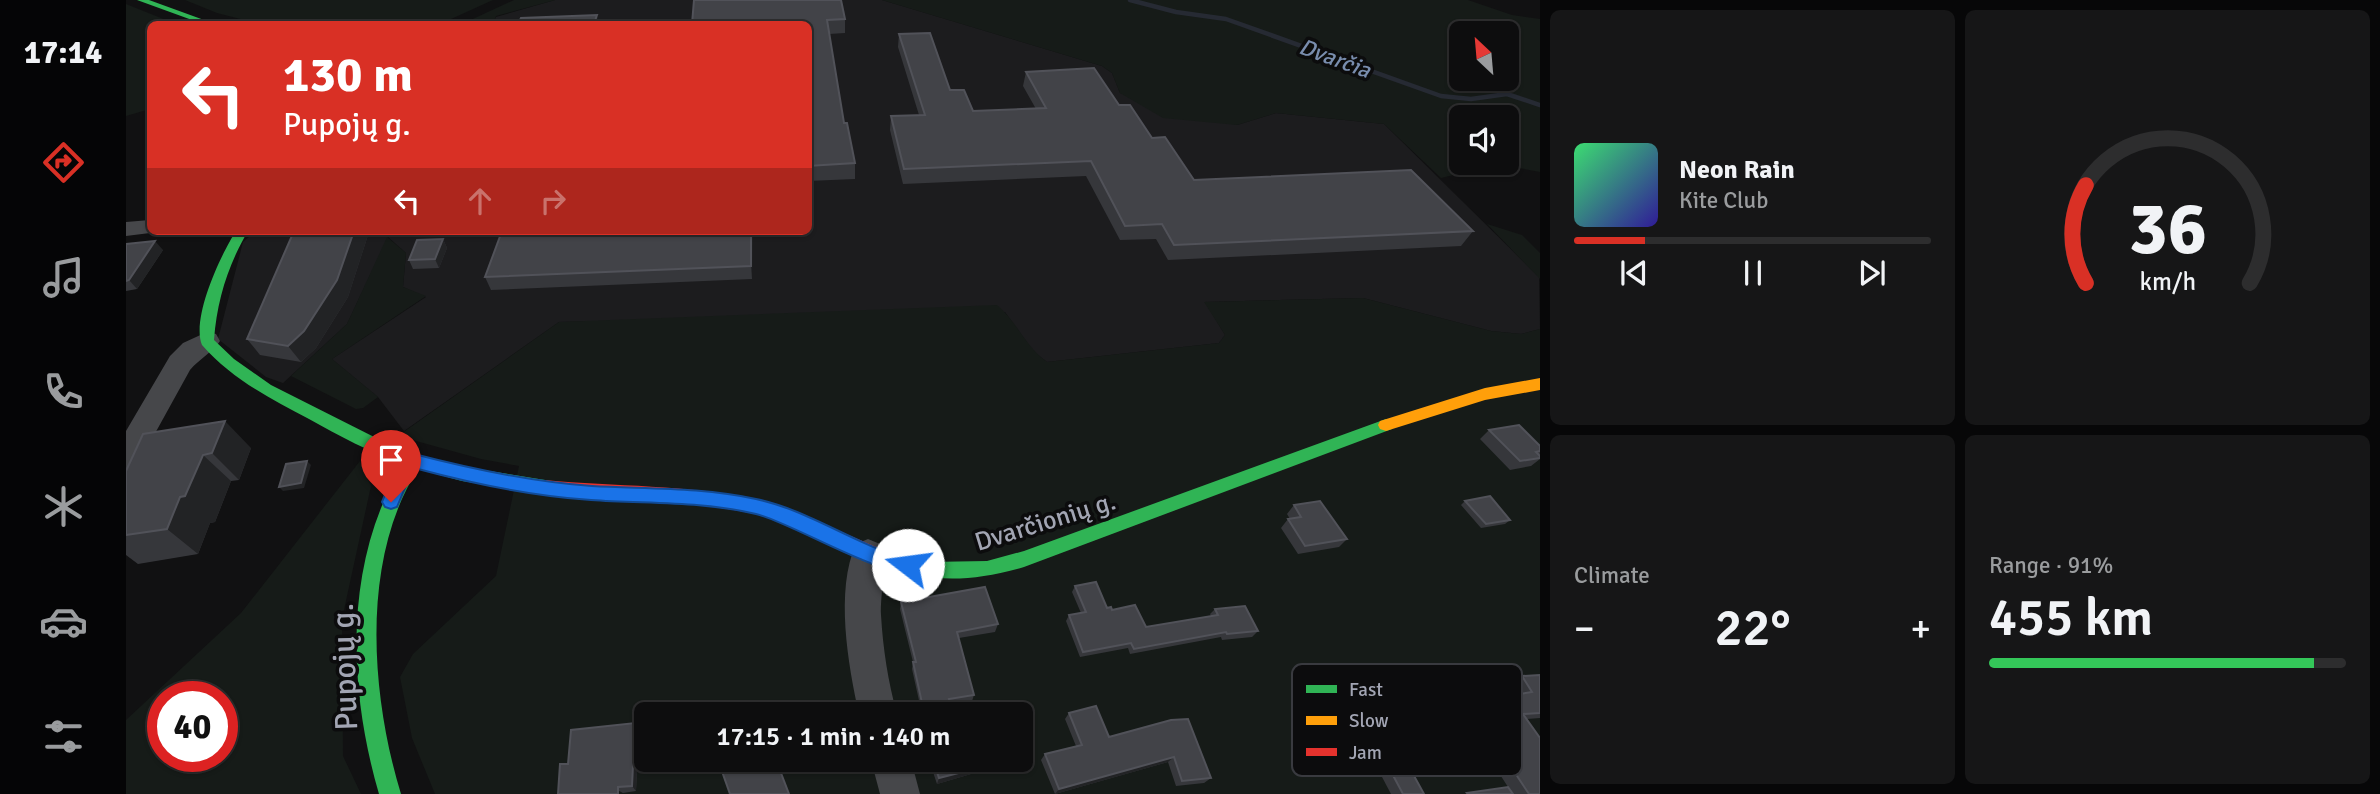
<!DOCTYPE html>
<html lang="en">
<head>
<meta charset="utf-8">
<style>
  :root { --surface:#0d0d0e; --page:#161617; --text:#f1f3f6; --muted:#9a9c9e; --line:#2d2d2e; --accent:#d93025 }
  body { margin:0; font-family:Signika,sans-serif; background:var(--page); color:var(--text); height:100vh; display:flex; flex-direction:column; font-size:26px; white-space:nowrap }
  * { box-sizing:border-box; margin:0 }
  p { font-size:23px; color:var(--muted) }
  .icon { flex:none; width:38px; height:38px; fill:none; stroke:currentColor; stroke-width:2; stroke-linecap:round; stroke-linejoin:round }
  .map { position:relative; flex:1; overflow:hidden }
  .sheet { display:flex; flex-direction:column; gap:10px; padding:10px; background:#070708; width:840px }
  .sheet>* { flex:none }
  .guide { position:absolute; left:21px; top:21px; width:665px; height:214px; border-radius:10px; box-shadow:0 2px 5px #0004,0 0 0 2px var(--line); background:#d93025; color:#fff; overflow:hidden }
  .needle { width:46px; rotate:334deg }
  .buttons { position:absolute; left:1323px; top:21px; display:grid; gap:14px }
  .buttons a { display:grid; place-items:center; width:70px; height:70px; border-radius:10px; background:var(--surface); box-shadow:0 2px 5px #0004,0 0 0 2px var(--line); font-size:35px }
  .speed { position:absolute; left:21px; top:681px; display:flex; gap:14px; font-size:35px; font-weight:700; text-align:center }
  .speed>* { display:grid; place-content:center; width:91px; height:91px; border-radius:50%; background:var(--surface); box-shadow:0 2px 5px #0004,0 0 0 2px var(--line); line-height:1 }
  .speed .limit { border:10px solid #d22; background:#fff; color:#111 }
  .pin { position:absolute; display:grid; place-items:center; width:60px; height:60px; color:#fff; margin:-72px -30px; border-radius:50% 50% 50% 0; rotate:-45deg; box-shadow:0 0 7px #0007 }
  .pin .icon { rotate:45deg }
  .me { position:absolute; width:77px; margin:-38px; rotate:285deg; stroke-linejoin:round; filter:drop-shadow(0 0 5px #0008) }
  .turn { display:flex; align-items:center; gap:24px; height:147px; padding:0 21px; font-size:32px }
  .turn .icon { width:91px; height:91px; stroke-width:2.5 }
  .turn b { display:block; font-size:49px; line-height:60px }
  .lanes { display:flex; align-items:center; height:66px; padding:0 21px; background:#0003; justify-content:center; gap:35px; direction:ltr }
  .lanes .off { opacity:.35 }
  .big { font-size:52px; font-weight:600; line-height:1.1 }
  .sheet .widget { flex:1; display:flex; flex-direction:column; justify-content:center; gap:10px; min-width:0; padding:0 24px; border-radius:10px; background:var(--page) }
  .sheet .dial { align-items:center; gap:0 }
  .dial svg { height:182px; overflow:visible; fill:none; stroke:var(--line); stroke-width:7; stroke-linecap:round; text-anchor:middle }
  .dial text { fill:var(--text); stroke:none }
  .song { display:flex; align-items:center; gap:21px }
  .cover { width:84px; height:84px; border-radius:10px; background:linear-gradient(135deg,hsl(140 70% 55%),hsl(250 70% 35%)) }
  .played { height:7px; border-radius:4px; background:linear-gradient(90deg,var(--accent) 20%,var(--line) 20%) }
  .keys { display:flex; justify-content:space-around; direction:ltr }
  .heat { display:flex; justify-content:space-between; align-items:center; font-size:38px; direction:ltr }
  .charge { height:10px; border-radius:5px; background:linear-gradient(90deg,#34c759 91%,var(--line) 0) }
  .sheet .tiles { flex:1; display:grid; gap:10px; grid-template-columns:repeat(2,1fr) }
  .trip { position:absolute; left:508px; top:702px; width:399px; height:70px; border-radius:10px; background:var(--surface); box-shadow:0 2px 5px #0004,0 0 0 2px var(--line); font-weight:600; line-height:70px; text-align:center }
  main { display:flex; flex:1; min-height:0 }
  .dock { display:flex; flex-direction:column; width:126px; justify-content:space-around; align-items:center; background:#050506; color:var(--muted) }
  .dock .icon { width:49px; height:49px }
  .dock .active { color:var(--accent) }
  .dock b { font-size:32px; color:var(--text) }
  .map>svg:first-child { display:block }
</style>
</head>
<body>
<main>
<nav class="dock">
<b>17:14</b>
<svg class="icon active" aria-label="directions" viewBox="0 0 24 24"><path d="M12 3l9 9-9 9-9-9zM9 14v-3h6M13 9l2 2-2 2"/></svg>
<svg class="icon" aria-label="music" viewBox="0 0 24 24"><path d="M9 18V5l10-2v13"/><circle cx="6" cy="18" r="3"/><circle cx="16" cy="16" r="3"/></svg>
<svg class="icon" aria-label="phone" viewBox="0 0 24 24"><path d="M5 4h4l2 5-3 2q2 4 5 5l2-3 5 2v4C11 20 4 13 5 4z"/></svg>
<svg class="icon" aria-label="climate" viewBox="0 0 24 24"><path d="M12 3v18M4 7l16 10M4 17L20 7"/></svg>
<svg class="icon" aria-label="car" viewBox="0 0 24 24"><path d="M5 17H2v-5l4-1 3-4h7l3 4 3 1v5h-3M9 17h6M6 11h13"/><circle cx="7" cy="17" r="2"/><circle cx="17" cy="17" r="2"/></svg>
<svg class="icon" aria-label="filters" viewBox="0 0 24 24"><path d="M4 7h16M4 17h16"/><circle cx="9" cy="7" r="2"/><circle cx="15" cy="17" r="2"/></svg>
</nav>
<div class="map">
<svg width="1414" height="794" viewBox="0 0 1414 794">
  <rect width="100%" height="100%" fill="#111112"/>
  <polygon fill="#1c1c1e" points="429,0 756,0 976,66 986,73 994,93 1111,125 1150,113 1258,124 1413,277 1414,329 1395,334 1365,331 1237,298 1079,302 1099,335 1093,343 921,362 908,352 879,312 433,322 278,431 252,397 206,359 300,297 277,287 280,253 262,237 221,324 157,383 140,377 92,339 117,242 130,231 682,231 682,24 367,24 370,17"/>
  <g fill="#161b18" fill-rule="evenodd">
    <polygon points="59,0 367,0 314,24 134,24 91,13"/>
    <polygon points="388,0 429,0 370,16 367,24 336,24"/>
    <path d="M756,0H1342L1386,15L1414,19V172L1373,164L1315,178L1258,124L1150,113L1111,125L1037,118L994,93L986,73L976,66ZM1335,33H1381V79H1335ZM1335,117H1381V163H1335Z"/>
    <polygon points="0,4 50,24 24,24 24,109 0,116"/>
    <polygon points="1361,224 1396,235 1414,253 1414,279"/>
    <polygon points="261,237 280,253 277,287 300,296 206,359 252,397 237,408 230,409 165,376 221,324"/>
    <path d="M1237,298L1365,331L1395,334L1414,329V794H309L286,738L274,677L287,654L370,576L393,466L355,459L272,436L433,322L871,305C891,322 900,347 921,362L1093,343L1099,335L1078,302ZM520,714H894V760H520Z"/>
    <path d="M234,461L245,486L216,619L217,756L235,794H0V720L115,613ZM37,696H96V756H37Z"/>
  </g>
  <g fill="none" stroke-linecap="round" stroke-linejoin="round">
    <polyline stroke="#262a33" stroke-width="4.5" points="1004,0 1050,12 1100,19 1315,96 1345,99 1381,94 1414,105"/>
    <g fill="#46474a" fill-rule="evenodd">
      <polygon points="24,220 24,231 32,232 0,236 0,222"/>
      <path d="M81,332L90,334L94,341C87,352 73,359 64,370L11,466L0,469V431L44,356L57,343Z"/>
      <path d="M742,539L754,544C762,561 754,594 755,615C757,649 762,681 771,714H733C722,665 709,590 730,544Z"/>
      <polygon points="745,760 785,760 794,794 754,794"/>
    </g>
    <g fill="#30b455" fill-rule="evenodd">
      <polygon points="11,0 23,0 89,24 77,24"/>
      <path d="M110,231H122C102,265 91,300 88,340L108,359L145,385L266,446L320,464L419,480L425,482L428,487L425,492L419,494L336,481L292,469C234,560 245,696 275,794H253C222,688 217,562 277,464C244,452 213,436 183,419C143,398 106,379 76,345C65,318 95,254 110,231Z"/>
      <path d="M1260,419L1266,421L1268,425L1266,429L898,567C842,583 802,583 747,563L745,557L747,551L754,549L802,562L861,561L898,551Z"/>
    </g>
    <polygon fill="#ff9f0a" fill-rule="evenodd" points="1414,378 1414,390 1359,400 1260,431 1254,429 1252,425 1254,421 1359,388"/>
    <path fill="#e5322d" fill-rule="evenodd" d="M419,480C489,487 562,484 632,500C676,511 718,535 761,551L763,557L761,563L754,565C711,552 673,524 629,514C560,499 489,502 419,494L413,492L410,487L413,482Z"/>
  </g>
  <g fill="#36373b">
    <polygon points="719,19 719,33 703,34 718,123 729,163 729,179 682,181 682,24 566,24"/>
    <polygon points="773,34 824,90 847,111 910,109 897,86 900,72 993,105 1068,180 1347,231 1335,246 1042,260 1030,239 994,240 960,176 777,184 764,130 765,116 793,115 772,47"/>
    <polygon points="168,231 240,231 242,235 222,297 190,348 175,362 134,355 121,339"/>
    <polygon points="376,231 626,231 626,279 365,290 359,277"/>
    <polygon points="317,239 321,248 313,268 287,269 283,260"/>
    <polygon points="0,244 37,250 11,289 0,291"/>
    <polygon points="1363,430 1414,446 1414,454 1413,455 1414,459 1405,466 1384,470 1354,439"/>
    <polygon points="17,434 125,448 113,480 105,481 89,522 84,523 72,554 12,564 0,555 0,471"/>
    <polygon points="1339,501 1384,520 1379,524 1355,528 1335,505"/>
    <polygon points="1168,505 1221,539 1213,547 1172,554 1155,528 1162,519 1164,519 1161,514"/>
    <polygon points="949,586 981,608 1020,627 1085,616 1084,614 1089,609 1132,631 1126,637 1096,640 1095,637 1004,654 1002,648 954,657 940,621 943,615 955,613 946,592"/>
    <polygon points="775,602 872,624 869,632 833,638 848,695 846,701 825,704 828,714 796,714 786,669 787,662 774,609"/>
    <polygon points="1414,675 1414,718 1401,719 1414,794 1339,794 1382,787 1331,708 1342,702 1391,694 1384,683 1396,676"/>
    <polygon points="943,713 983,737 1045,720 1085,778 1078,783 1050,786 1042,762 929,794 915,760 919,754 950,746 939,719"/>
    <polygon points="513,729 510,791 497,793 442,764"/>
    <polygon points="1246,736 1298,794 1265,794 1237,741"/>
    <polygon points="803,760 844,760 845,774 811,784"/>
  </g>
  <g fill="#222325">
    <polygon points="471,15 473,24 468,24"/>
    <polygon points="228,231 240,231 242,235 222,297 190,348 175,362 162,346"/>
    <polygon points="625,231 626,231 627,233 626,279 625,266"/>
    <polygon points="317,239 321,248 313,268 309,259"/>
    <polygon points="29,241 37,250 11,289 3,280"/>
    <polygon points="99,421 125,448 113,480 86,453"/>
    <polygon points="77,455 105,481 89,522 84,523 72,554 41,529 54,497"/>
    <polygon points="181,461 185,465 178,488 157,491 153,487"/>
    <polygon points="509,723 513,729 510,791 506,786"/>
    <polygon points="1048,757 1042,762 929,794 933,789"/>
    <polygon points="848,769 845,774 811,784 813,778"/>
  </g>
  <g fill="#424348" stroke="#515259" stroke-width="2">
    <polygon points="568,0 715,0 719,19 701,20 718,123 721,123 729,163 682,166 682,24 566,24"/>
    <polygon points="471,15 468,24 392,24 395,18"/>
    <polygon points="804,33 824,90 838,90 847,111 920,108 900,72 968,68 993,105 1004,105 1026,138 1039,137 1068,180 1285,170 1347,231 1048,245 1036,224 999,226 965,161 778,169 765,116 799,115 773,34"/>
    <polygon points="168,231 228,231 211,280 178,331 162,346 121,339"/>
    <polygon points="376,231 625,231 625,266 359,277"/>
    <polygon points="317,239 309,259 283,260 291,240"/>
    <polygon points="29,241 3,280 0,281 0,244"/>
    <polygon points="99,421 86,453 77,455 59,496 54,497 41,529 0,535 0,471 17,434"/>
    <polygon points="1393,425 1414,446 1414,451 1410,452 1414,456 1414,458 1394,461 1363,430"/>
    <polygon points="181,461 175,483 153,487 160,464"/>
    <polygon points="1364,496 1384,520 1360,524 1339,501"/>
    <polygon points="1194,501 1221,539 1179,546 1162,519 1175,517 1168,505"/>
    <polygon points="970,582 981,608 985,607 986,610 1009,605 1020,627 1092,615 1089,609 1119,606 1132,631 1101,634 1100,632 1008,649 1005,643 957,652 943,615 960,612 949,586"/>
    <polygon points="859,587 872,624 831,632 848,695 823,699 828,714 800,714 796,703 787,662 790,662 775,602"/>
    <polygon points="1414,675 1414,713 1397,714 1414,738 1414,794 1403,794 1342,702 1406,692 1396,676"/>
    <polygon points="970,706 983,737 1045,720 1062,719 1085,778 1056,781 1048,757 933,789 919,754 956,745 943,713"/>
    <polygon points="509,723 506,786 492,787 492,794 432,794 434,764 442,764 445,730"/>
    <polygon points="1265,734 1298,794 1277,794 1246,736"/>
    <polygon points="592,760 650,760 663,794 604,794"/>
    <polygon points="807,760 844,760 848,769 813,778"/>
    <polygon points="1382,787 1387,794 1342,794 1341,793"/>
  </g>
  <path fill="#1a73e8" stroke="#114b97" stroke-width="2" d="M288,454C346,469 405,482 466,486C520,489 576,487 630,499C669,507 706,529 743,545C757,552 774,553 789,559L792,565L789,571C760,581 665,522 630,514C576,501 519,504 465,500C406,496 348,484 292,469L282,481L271,507L265,509L259,507L256,502C263,486 270,460 288,454Z"/>
  <g text-anchor="middle" stroke-width="7" stroke-linejoin="round" paint-order="stroke">
    <g font-size="23" font-style="italic" fill="#798dae" stroke="#0c0c0d">
      <text transform="translate(1209 58) rotate(20)" y="8">Dvarčia</text>
    </g>
    <g font-size="26" fill="#a2a5b3" stroke="#0c0c0d">
      <text transform="translate(919 521) rotate(-17)" y="9">Dvarčionių g.</text>
    </g>
    <g font-size="32" fill="#a2a5b3" stroke="#0c0c0d">
      <text transform="translate(218 667) rotate(-92)" y="11">Pupojų g.</text>
    </g>
  </g>
  <rect x="1166" y="664" width="230" height="112" rx="10" fill="#0c0c0d" stroke="#393a3f" stroke-width="2"/>
  <rect x="1180" y="685" width="31" height="8" fill="#30b455"/>
  <rect x="1180" y="716" width="31" height="9" fill="#ff9f0a"/>
  <rect x="1180" y="748" width="31" height="8" fill="#e5322d"/>
  <g font-size="19" fill="#a2a5b3">
    <text x="1223" y="696">Fast</text>
    <text x="1223" y="727">Slow</text>
    <text x="1223" y="759">Jam</text>
  </g>
</svg>
<div class="buttons">
<a><svg class="needle" viewBox="-14 -14 28 28"><path d="M0-13l5 13h-10z" fill="#e53935"/><path d="M0 13l5-13h-10z" fill="#9a9c9e"/></svg></a>
<a><svg class="icon" aria-label="sound" viewBox="0 0 24 24"><path d="M4 9h4l5-4v14l-5-4H4zM17 9q2 3 0 6"/></svg></a>
</div>
<div class="speed"><div class="limit">40</div></div>
<div class="pin" style="left:265px;top:502px;background:#d93025"><svg class="icon" aria-label="arrive" viewBox="0 0 24 24"><path d="M6 21V4h12l-3 4 3 4H6"/></svg></div>
<svg class="me" style="left:782px;top:565px" viewBox="-20 -20 40 40"><circle r="19" fill="#fff"/><path d="M0-13L10 11 0 6-10 11z" fill="#1a73e8"/></svg>
<div class="trip">17:15 · 1 min · 140 m</div>
<div class="guide">
<div class="turn"><svg class="icon" aria-label="left" viewBox="0 0 24 24"><path d="M17 20v-9H6M10 6l-5 5 5 5"/></svg><div><b>130 m</b>Pupojų g.</div></div>
<div class="lanes"><svg class="icon" aria-label="left" viewBox="0 0 24 24"><path d="M17 20v-9H6M10 6l-5 5 5 5"/></svg><svg class="icon off" aria-label="ahead" viewBox="0 0 24 24"><path d="M12 20V5M6 11l6-6 6 6"/></svg><svg class="icon off" aria-label="right" viewBox="0 0 24 24"><path d="M7 20v-9h11M14 6l5 5-5 5"/></svg></div>
</div>
</div>
<section class="sheet">
<div class="tiles">
<div class="widget">
<div class="song"><i class="cover"></i><div><b>Neon Rain</b><p>Kite Club</p></div></div>
<div class="played"></div>
<div class="keys"><svg class="icon" aria-label="previous" viewBox="0 0 24 24"><path d="M18 5L8 12l10 7zM5 5v14"/></svg><svg class="icon" aria-label="pause" viewBox="0 0 24 24"><path d="M8 5v14M16 5v14"/></svg><svg class="icon" aria-label="next" viewBox="0 0 24 24"><path d="M6 5l10 7-10 7zM19 5v14"/></svg></div>
</div>
<div class="widget dial"><svg viewBox="0 0 100 80">
<path d="M14 69A42 42 0 1 1 86 69"/>
<path d="M14 69A42 42 0 0 1 14 26" stroke="#d93025"/>
<text x="50" y="56" font-size="32" font-weight="700">36</text>
<text x="50" y="72" font-size="11">km/h</text>
</svg></div>
<div class="widget"><p>Climate</p>
<div class="heat"><a>−</a><b class="big">22°</b><a>+</a></div>
</div>
<div class="widget"><p>Range · 91%</p><b class="big">455 km</b><div class="charge"></div></div>
</div>
</section>
</main>
</body>
</html>
